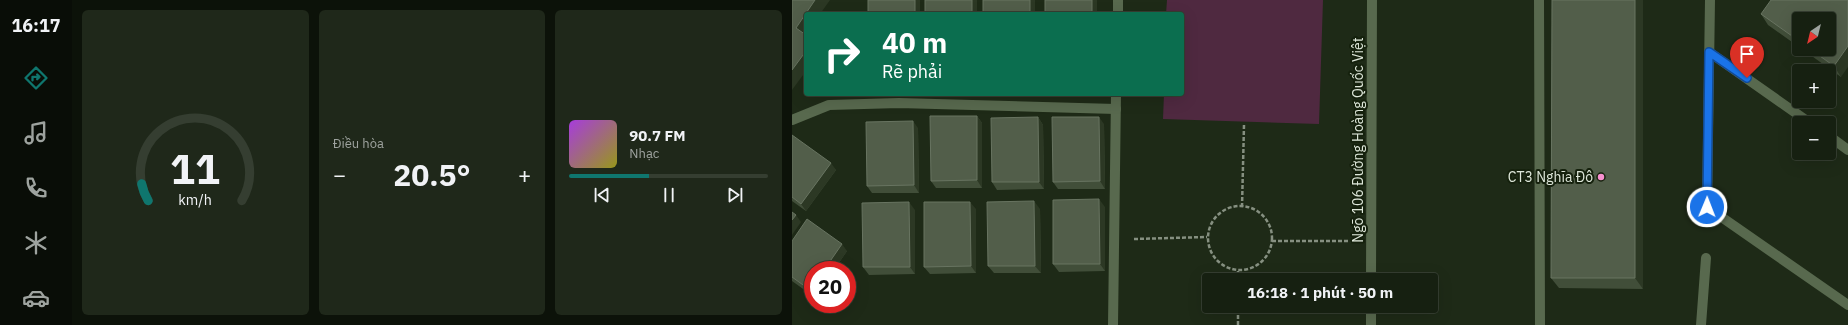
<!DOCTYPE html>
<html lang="vi">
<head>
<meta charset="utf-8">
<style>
  :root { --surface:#162011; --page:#1f281a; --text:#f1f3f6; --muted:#9ea39f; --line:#353e31; --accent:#0f766e }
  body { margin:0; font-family:"IBM Plex Sans",sans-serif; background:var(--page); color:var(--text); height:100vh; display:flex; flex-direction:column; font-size:15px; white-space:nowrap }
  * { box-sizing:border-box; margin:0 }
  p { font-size:13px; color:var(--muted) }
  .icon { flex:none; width:22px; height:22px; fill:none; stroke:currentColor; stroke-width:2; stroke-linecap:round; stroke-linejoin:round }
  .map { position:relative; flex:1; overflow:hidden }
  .details { display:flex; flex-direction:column; gap:10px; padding:10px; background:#0c1209; width:720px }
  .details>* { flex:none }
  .top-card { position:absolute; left:12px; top:12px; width:380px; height:84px; border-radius:4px; box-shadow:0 4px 16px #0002,0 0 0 1px var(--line); background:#0b6e4f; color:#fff; overflow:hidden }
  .needle { width:26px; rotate:215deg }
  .fabs { position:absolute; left:1000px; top:12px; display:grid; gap:8px }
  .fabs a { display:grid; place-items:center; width:44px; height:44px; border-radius:4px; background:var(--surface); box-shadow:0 4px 16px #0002,0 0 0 1px var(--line); font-size:20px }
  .speed { position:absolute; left:12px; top:261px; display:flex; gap:8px; font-size:20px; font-weight:700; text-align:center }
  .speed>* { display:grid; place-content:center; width:52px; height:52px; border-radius:50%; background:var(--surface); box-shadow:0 4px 16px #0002,0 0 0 1px var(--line); line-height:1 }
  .speed .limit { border:6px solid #d22; background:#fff; color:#111 }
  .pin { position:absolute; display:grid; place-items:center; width:34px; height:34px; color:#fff; margin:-41px -17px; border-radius:50% 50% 50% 0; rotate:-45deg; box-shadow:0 0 4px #0007 }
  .pin .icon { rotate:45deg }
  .me { position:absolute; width:44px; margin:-22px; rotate:1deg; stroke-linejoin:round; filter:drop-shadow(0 0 3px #0008) }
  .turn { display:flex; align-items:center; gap:14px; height:84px; padding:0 12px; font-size:18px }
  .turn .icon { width:52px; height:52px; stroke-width:2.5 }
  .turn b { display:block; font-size:28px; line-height:34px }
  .big { font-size:30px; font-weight:800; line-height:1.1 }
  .details .tile { flex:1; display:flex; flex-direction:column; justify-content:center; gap:6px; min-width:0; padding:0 14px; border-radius:6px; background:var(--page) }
  .details .dial { align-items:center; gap:0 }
  .dial svg { height:104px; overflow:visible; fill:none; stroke:var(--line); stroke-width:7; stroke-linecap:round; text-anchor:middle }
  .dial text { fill:var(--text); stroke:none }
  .song { display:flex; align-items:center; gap:12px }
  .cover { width:48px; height:48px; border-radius:6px; background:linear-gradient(135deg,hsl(280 70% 55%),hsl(60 70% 35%)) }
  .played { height:4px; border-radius:2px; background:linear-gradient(90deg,var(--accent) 40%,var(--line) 40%) }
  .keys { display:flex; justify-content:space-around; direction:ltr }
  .heat { display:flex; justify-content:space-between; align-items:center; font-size:22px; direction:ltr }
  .details .tiles { flex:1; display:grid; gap:10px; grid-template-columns:repeat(3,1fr) }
  .trip { position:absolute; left:410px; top:273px; width:236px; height:40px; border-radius:4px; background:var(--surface); box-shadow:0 4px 16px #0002,0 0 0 1px var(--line); font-weight:800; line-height:40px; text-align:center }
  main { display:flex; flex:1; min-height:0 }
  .dock { display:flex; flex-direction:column; width:72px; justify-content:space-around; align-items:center; background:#090d07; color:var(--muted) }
  .dock .icon { width:28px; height:28px }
  .dock .current { color:var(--accent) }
  .dock b { font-size:18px; color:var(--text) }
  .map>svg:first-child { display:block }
</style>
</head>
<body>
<main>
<nav class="dock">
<b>16:17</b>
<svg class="icon current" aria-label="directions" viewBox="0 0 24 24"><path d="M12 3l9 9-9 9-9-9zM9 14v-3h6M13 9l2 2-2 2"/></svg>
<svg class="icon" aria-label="music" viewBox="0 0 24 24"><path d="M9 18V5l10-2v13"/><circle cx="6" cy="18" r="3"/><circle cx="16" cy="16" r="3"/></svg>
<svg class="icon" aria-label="phone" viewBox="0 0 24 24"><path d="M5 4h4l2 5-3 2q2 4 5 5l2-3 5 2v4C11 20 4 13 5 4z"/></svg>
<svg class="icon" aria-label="climate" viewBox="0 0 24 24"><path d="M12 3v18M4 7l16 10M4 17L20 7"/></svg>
<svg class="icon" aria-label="car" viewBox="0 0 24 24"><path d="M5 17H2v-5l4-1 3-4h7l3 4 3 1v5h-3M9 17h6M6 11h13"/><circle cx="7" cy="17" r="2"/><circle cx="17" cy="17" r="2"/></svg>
</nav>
<section class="details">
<div class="tiles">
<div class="tile dial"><svg viewBox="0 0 100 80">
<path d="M14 69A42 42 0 1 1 86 69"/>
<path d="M14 69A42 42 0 0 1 9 56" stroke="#0f766e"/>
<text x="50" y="56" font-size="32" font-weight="700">11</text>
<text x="50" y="72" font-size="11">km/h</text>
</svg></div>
<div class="tile"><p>Điều hòa</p>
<div class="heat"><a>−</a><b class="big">20.5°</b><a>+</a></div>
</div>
<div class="tile">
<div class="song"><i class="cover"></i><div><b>90.7 FM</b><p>Nhạc</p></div></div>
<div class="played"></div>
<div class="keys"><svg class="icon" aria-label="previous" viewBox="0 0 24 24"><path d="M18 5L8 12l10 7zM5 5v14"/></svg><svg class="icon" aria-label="pause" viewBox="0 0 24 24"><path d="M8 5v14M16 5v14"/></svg><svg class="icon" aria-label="next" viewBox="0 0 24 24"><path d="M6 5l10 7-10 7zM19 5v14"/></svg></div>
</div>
</div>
</section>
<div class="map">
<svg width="1056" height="325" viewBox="0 0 1056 325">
  <rect width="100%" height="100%" fill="#1e2a17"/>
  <polygon fill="#4f2940" points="375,0 531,0 527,124 371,119 372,94 390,94 390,14 374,14"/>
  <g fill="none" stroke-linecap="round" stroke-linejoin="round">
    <g stroke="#869081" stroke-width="2.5" stroke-dasharray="4 2" stroke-linecap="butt">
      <circle cx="448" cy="238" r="32"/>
      <polyline points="450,207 452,125"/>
      <polyline points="342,239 415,237"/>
      <polyline points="480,241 560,241"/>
      <polyline points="446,280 446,271"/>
      <polyline points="446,325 446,306"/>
    </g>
    <g stroke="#58694e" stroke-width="10">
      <polyline points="747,0 748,325"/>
      <polyline points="918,0 915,207 1056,305"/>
      <polyline points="326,14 326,0"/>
      <polyline points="917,52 1018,123"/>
      <polyline points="0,120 37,105 107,103 324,109"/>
      <polyline points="1037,136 1056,150"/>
      <polyline points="579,280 580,0"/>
      <polyline points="321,325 324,94"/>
      <polyline points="579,325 579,306"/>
      <polyline points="909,325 914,258"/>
    </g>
  </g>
  <g fill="#414e39">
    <polygon points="760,0 851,289 767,288 759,278"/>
    <polygon points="1056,0 1049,77 1010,49 1037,49 1007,19 1007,47 976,25 969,14"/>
    <polygon points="185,116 190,123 190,188 144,188 139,181"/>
    <polygon points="246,117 251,125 252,189 205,190 200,182"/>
    <polygon points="312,124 313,189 266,189 261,182"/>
    <polygon points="126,128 127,193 80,193 75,186"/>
    <polygon points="0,135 44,170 14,211 0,201"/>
    <polygon points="313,207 313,271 267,272 261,264"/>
    <polygon points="184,209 184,273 138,274 132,267"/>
    <polygon points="248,209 249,273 202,273 196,266"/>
    <polygon points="123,210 123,274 77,275 71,267"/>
    <polygon points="0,241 55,251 42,270 21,270 21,296 0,281"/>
  </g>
  <g fill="#2c3824">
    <polygon points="23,0 38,0 28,14 14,14 14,33 11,38 4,28"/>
    <rect x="123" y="0" width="5" height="14"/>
    <rect x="180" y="0" width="5" height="14"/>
    <rect x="238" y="0" width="5" height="14"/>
    <rect x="300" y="0" width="5" height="14"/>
    <polygon points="843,0 851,0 851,289 843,278"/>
    <polygon points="1056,46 1056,67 1049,77 1042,66"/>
    <polygon points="14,51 14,71 0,90 0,70"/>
    <polygon points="185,116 190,123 190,188 185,180"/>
    <polygon points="246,117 251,125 252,189 247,182"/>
    <polygon points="307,117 312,124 313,189 308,181"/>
    <polygon points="121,121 126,128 127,193 122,185"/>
    <polygon points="39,163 44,170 14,211 9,204"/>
    <polygon points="307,199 313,207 313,271 308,264"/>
    <polygon points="242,201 248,209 249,273 243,266"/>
    <polygon points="117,202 123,210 123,274 118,267"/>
    <polygon points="178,202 184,209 184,273 179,266"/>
    <polygon points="4,215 9,222 0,235 0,220"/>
    <polygon points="50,244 55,251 42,270 32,270"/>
    <polygon points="21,285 21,294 18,290"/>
  </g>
  <g fill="#525e4a" stroke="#687461">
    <polygon points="0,0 23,0 4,28 14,35 14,51 0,70"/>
    <rect x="76" y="0" width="47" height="14"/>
    <rect x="133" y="0" width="47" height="14"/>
    <rect x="191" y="0" width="47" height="14"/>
    <rect x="253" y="0" width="47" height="14"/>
    <polygon points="760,0 843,0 843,278 759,278"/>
    <polygon points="979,0 1056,0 1056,46 1042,66 1018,49 1037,49 1037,19 1007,19 1007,41 969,14"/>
    <polygon points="138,116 185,116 185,180 139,181"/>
    <polygon points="246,117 247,182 200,182 199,118"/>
    <polygon points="260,117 307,117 308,181 261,182"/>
    <polygon points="121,121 122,185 75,186 74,122"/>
    <polygon points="0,135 39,163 9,204 0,197"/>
    <polygon points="307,199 308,264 261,264 261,200"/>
    <polygon points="242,201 243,266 196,266 195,202"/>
    <polygon points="117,202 118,267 71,267 70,203"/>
    <polygon points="132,202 178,202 179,266 132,267"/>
    <polygon points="0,212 4,215 0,220"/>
    <polygon points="15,219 50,244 32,270 21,270 21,285 18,290 0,277 0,241"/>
  </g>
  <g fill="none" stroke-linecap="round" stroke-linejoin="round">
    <defs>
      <polyline id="route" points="915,207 917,52 955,78"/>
    </defs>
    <use href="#route" stroke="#114b97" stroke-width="10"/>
    <use href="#route" stroke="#1a73e8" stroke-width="7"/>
  </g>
  <circle fill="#f790cf" stroke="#15210d" stroke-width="1.5" cx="809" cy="177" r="4"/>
  <g text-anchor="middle" stroke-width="4" stroke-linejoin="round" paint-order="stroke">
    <g font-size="14" fill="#dee7da" stroke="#15210d">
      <text transform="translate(566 140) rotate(-90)" y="5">Ngõ 106 Đường Hoàng Quốc Việt</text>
    </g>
    <g font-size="14" fill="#dee7da" stroke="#15210d" text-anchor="end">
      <text x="801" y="182">CT3 Nghĩa Đô</text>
    </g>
  </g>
</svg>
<div class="fabs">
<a><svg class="needle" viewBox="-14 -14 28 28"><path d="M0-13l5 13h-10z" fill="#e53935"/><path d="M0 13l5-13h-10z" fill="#9ea39f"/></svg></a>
<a>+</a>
<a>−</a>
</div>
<div class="speed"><div class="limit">20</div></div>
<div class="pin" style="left:955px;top:78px;background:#d93025"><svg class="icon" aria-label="arrive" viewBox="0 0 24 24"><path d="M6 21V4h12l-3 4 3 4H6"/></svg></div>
<svg class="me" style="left:915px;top:207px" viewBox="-20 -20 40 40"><circle r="17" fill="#1a73e8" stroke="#fff" stroke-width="3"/><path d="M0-11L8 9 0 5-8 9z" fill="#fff"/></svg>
<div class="trip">16:18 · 1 phút · 50 m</div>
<div class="top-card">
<div class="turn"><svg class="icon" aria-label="right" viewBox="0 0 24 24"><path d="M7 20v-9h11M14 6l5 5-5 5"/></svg><div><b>40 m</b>Rẽ phải</div></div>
</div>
</div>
</main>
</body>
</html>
